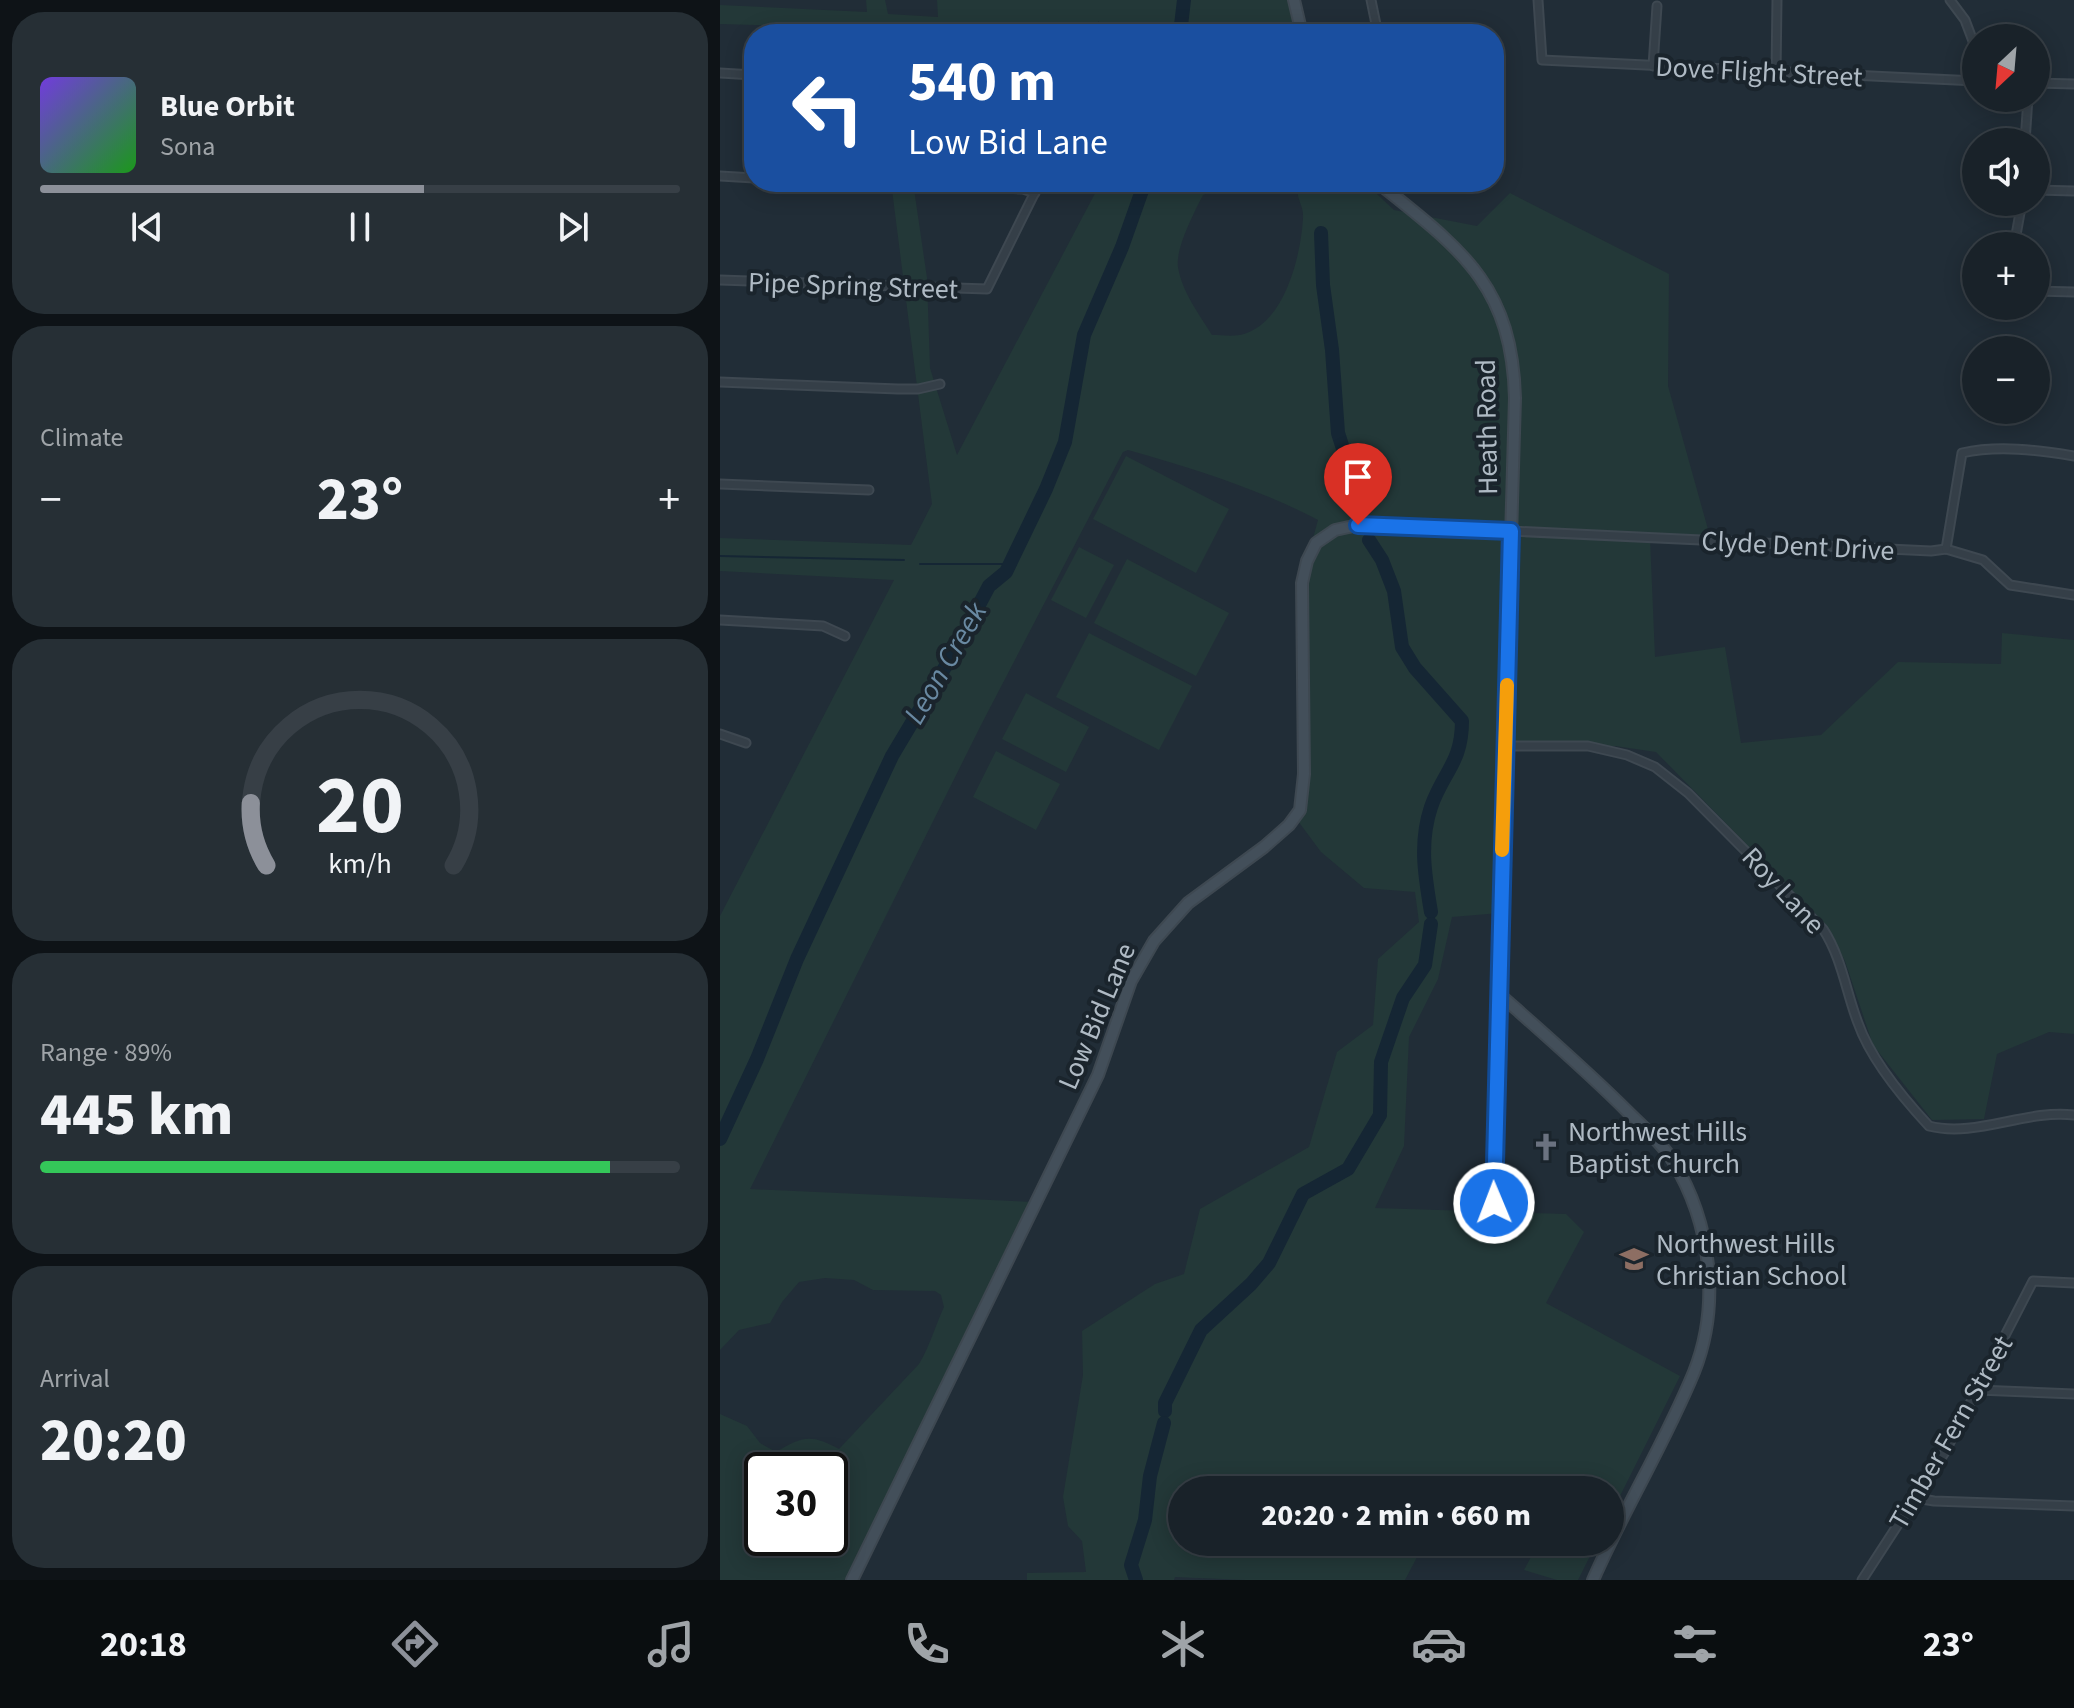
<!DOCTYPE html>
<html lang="en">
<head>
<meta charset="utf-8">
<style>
  :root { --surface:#192229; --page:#262f35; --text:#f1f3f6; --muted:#9fa4a8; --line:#373f46; --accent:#8c9099 }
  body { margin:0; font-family:"Source Sans 3",sans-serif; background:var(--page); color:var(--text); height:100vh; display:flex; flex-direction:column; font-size:30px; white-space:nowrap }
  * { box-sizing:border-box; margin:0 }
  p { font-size:26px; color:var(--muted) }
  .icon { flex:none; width:44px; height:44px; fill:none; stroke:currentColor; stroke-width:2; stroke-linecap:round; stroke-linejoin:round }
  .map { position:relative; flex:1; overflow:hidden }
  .side { display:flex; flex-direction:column; gap:12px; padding:12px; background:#0e1317; width:720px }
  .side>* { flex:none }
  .top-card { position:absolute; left:24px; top:24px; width:760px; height:168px; border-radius:32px; box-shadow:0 4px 20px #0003,0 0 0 2px var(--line); background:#1a4fa0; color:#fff; overflow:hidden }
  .needle { width:52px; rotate:206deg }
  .controls { position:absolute; left:1242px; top:24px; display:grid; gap:16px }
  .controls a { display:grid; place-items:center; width:88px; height:88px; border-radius:50%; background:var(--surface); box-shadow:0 4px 20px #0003,0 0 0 2px var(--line); font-size:40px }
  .speed { position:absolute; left:24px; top:1452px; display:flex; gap:16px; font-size:40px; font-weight:700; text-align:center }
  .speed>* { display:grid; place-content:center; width:104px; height:104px; border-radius:50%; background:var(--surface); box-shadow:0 4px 20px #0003,0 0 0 2px var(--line); line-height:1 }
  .speed .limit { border:4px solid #111; border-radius:12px; background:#fff; color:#111 }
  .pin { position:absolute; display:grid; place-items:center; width:68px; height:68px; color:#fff; margin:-82px -34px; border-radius:50% 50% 50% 0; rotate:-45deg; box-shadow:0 0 8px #0007 }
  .pin .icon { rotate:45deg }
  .me { position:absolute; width:88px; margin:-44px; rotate:359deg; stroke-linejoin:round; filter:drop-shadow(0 0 6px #0008) }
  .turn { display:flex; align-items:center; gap:28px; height:168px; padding:0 32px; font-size:36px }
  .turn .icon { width:104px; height:104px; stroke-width:2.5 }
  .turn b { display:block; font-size:56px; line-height:68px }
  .big { font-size:60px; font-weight:800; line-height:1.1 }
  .side .widget { flex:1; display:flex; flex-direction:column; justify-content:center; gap:12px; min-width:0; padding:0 28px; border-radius:32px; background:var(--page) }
  .side .dial { align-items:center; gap:0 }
  .dial svg { height:208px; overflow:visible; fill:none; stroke:var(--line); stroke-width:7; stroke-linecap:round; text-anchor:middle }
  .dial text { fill:var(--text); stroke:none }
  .song { display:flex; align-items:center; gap:24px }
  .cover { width:96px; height:96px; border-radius:12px; background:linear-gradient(135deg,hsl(260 70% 55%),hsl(120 70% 35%)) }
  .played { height:8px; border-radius:4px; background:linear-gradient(90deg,var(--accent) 60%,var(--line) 60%) }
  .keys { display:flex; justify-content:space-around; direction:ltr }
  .heat { display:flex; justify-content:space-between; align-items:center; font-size:44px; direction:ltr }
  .charge { height:12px; border-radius:6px; background:linear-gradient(90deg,#34c759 89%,var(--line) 0) }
  .trip { position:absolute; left:448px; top:1476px; width:456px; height:80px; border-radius:40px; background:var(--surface); box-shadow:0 4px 20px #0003,0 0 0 2px var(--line); font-weight:800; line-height:80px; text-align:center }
  .tab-bar { display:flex; height:128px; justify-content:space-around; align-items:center; background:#0a0e10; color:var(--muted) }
  .tab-bar .icon { width:56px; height:56px }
  .tab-bar .on { color:var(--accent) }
  .tab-bar b { font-size:36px; color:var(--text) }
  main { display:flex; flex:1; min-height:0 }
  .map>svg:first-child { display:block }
</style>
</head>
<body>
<main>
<section class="side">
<div class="widget">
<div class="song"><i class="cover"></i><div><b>Blue Orbit</b><p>Sona</p></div></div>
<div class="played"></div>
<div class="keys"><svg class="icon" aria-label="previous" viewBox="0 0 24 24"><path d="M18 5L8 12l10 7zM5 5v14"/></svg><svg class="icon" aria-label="pause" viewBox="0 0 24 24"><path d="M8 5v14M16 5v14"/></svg><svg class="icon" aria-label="next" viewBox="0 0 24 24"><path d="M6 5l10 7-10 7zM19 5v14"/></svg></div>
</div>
<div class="widget"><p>Climate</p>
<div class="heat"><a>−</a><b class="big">23°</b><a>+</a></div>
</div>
<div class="widget dial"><svg viewBox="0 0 100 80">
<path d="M14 69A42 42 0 1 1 86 69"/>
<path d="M14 69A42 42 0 0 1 8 45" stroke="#8c9099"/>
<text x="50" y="56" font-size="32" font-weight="700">20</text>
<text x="50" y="72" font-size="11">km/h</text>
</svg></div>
<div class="widget"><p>Range · 89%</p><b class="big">445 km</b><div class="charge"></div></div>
<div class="widget"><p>Arrival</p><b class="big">20:20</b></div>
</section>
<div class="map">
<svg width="1354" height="1580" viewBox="0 0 1354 1580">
  <rect width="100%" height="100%" fill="#212d37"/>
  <g fill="#233838" fill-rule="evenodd">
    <polygon points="146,0 165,0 168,14 218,17 217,0 569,0 575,34 379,34 379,21 367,34 172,30 172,34 150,34 149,28 0,24 0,5 147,12"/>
    <path d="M171,182H193L207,278L210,368L237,455L381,182H567L546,192C523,184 506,185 483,195C475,211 455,249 458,267C462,292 479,314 492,335C502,335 515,337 524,334C565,322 581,255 583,218C584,203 574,199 579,182H644L674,210L757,226L790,193L949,274L948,386L991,540L930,538L935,657L1005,647L1021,743L1101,735L1178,662L1281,664L1282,633L1354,640V1034L1329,1032L1277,1054L1264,1119L1212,1120L1153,1045L1125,961L1107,926L936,752L895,746H785L780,913L732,917L718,979L689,1037L684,1146L655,1208L846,1214L864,1232L826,1303L960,1376L890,1516V1490H462V1542H705L685,1580H525L455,1577L454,1580H307V1573L366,1572L362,1541L348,1526L343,1497L363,1375L362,1331L435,1284L464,1274L480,1209L589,1147L617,1052L653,1025L658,959L699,922L695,892L644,888L601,852L575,817L580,810L584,571L598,520C537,488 474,469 408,450L403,452L260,727L30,1189L313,1202L125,1580H0V1414L27,1426L40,1443L56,1452C83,1436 91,1434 119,1449L199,1364C210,1346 215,1326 224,1307L221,1295L215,1291L153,1290L134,1280L105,1278L79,1282L62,1302L50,1323L19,1330L0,1350V916L174,580L0,571V538L191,545L212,504ZM42,1470H110V1538H42Z"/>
    <polygon points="406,456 509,509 476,573 373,519"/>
    <polygon points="359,547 394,565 366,618 331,600"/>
    <polygon points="407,559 509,613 476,676 374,623"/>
    <polygon points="369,633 472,686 439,750 336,697"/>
    <polygon points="306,693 369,727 346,772 282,739"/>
    <polygon points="276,751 340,784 316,830 253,797"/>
    <polygon points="781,1542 877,1542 858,1580 837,1580 804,1570 811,1557"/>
  </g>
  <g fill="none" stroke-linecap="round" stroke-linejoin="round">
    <g stroke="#152634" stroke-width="2">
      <polyline points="0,556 184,560"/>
      <polyline points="200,564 290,564"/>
    </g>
    <g stroke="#152634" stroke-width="14">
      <polyline points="460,34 464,0"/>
      <polyline points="601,233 603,285 612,350 618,433 627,461 637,515"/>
      <path d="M649,540L662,560L674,591L682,647L695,668L742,721C742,763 723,772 711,807C699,843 705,876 711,912"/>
      <polyline points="0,1139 37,1059 77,959 172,756 234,652 269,586 286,572 326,489 345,442 364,335 402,247 425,182"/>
      <polyline points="445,1411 445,1403 481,1330 531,1284 549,1263 583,1194 628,1169 660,1115 661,1062 683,998 705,965 711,924"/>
      <polyline points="416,1580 411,1565 425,1520 430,1476 444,1423"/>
    </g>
    <defs>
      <g id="street">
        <polyline points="651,0 658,34"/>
        <polyline points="818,0 822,60 1256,81"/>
        <polyline points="1230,0 1245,20 1256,49"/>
        <polyline points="933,66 937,6"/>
        <polyline points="0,73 34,75"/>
        <polyline points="1056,73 1057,0"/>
        <polyline points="1316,83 1354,84"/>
        <polyline points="1305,142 1308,98"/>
        <polyline points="0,176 34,178"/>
        <polyline points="145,182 303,189 315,193"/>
        <polyline points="1316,190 1354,191"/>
        <polyline points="1294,246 1302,202"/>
        <polyline points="0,280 267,289 320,182"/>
        <polyline points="1316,291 1354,292"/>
        <polyline points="0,382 178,389 198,389 220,384"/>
        <polyline points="0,484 149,490"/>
        <polyline points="791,531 1211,551 1226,549 1263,560 1290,585 1354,595"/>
        <path d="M1226,549L1242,453C1278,445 1318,450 1354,456"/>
        <polyline points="0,620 103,626 125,636"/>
        <polyline points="0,734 26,743"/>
        <path d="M785,746H868L907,755L935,767L968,793L1103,929C1122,958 1126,992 1138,1023C1151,1060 1182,1097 1209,1126C1256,1138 1306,1109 1354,1115"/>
        <polyline points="774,1203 778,993"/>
        <polyline points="1258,1390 1354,1394"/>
        <polyline points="1196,1498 1214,1501 1354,1506"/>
        <polyline points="1142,1580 1225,1452 1313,1281 1354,1283"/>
      </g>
      <g id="secondary">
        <polyline points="574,0 582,34"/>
        <path d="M657,182C739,248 792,283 795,398L778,993C822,1032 867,1071 908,1112C924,1128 941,1142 953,1161C991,1223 1001,1304 974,1372C945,1443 904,1509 873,1580"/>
        <polyline points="132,1580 378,1075 411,981 434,941 468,903 544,847 569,825 580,810 584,774 582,583 587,561 596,543 615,530 638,525 791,531"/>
      </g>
    </defs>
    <use href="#street" stroke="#3e4851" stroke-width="11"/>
    <use href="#secondary" stroke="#3e4851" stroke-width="14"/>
    <use href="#street" stroke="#353f48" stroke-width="7"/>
    <use href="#secondary" stroke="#434f5a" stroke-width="10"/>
  </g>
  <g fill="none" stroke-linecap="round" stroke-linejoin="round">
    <defs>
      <polyline id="route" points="638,525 791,531 774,1203"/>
    </defs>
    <use href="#route" stroke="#114b97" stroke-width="20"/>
    <use href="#route" stroke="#1a73e8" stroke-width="14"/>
    <polyline stroke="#f59e0b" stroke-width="14" points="782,850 787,685"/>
  </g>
  <defs>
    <symbol id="church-bare" viewBox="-9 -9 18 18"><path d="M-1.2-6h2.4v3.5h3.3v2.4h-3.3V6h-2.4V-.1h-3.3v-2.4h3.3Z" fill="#6b7280" stroke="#1a242c" stroke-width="2.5" paint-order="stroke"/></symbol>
    <symbol id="school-bare" viewBox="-9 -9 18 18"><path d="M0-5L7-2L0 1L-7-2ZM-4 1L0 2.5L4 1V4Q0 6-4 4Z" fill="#8d6e63" stroke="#1a242c" stroke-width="2.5" paint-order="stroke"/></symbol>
  </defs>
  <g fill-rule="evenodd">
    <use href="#church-bare" x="806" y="1127" width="40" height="40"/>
    <use href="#school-bare" x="894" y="1239" width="40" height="40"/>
  </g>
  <g text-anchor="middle" stroke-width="8" stroke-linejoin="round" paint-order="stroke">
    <g font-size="28" fill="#afbac4" stroke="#1a242c">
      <text transform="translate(1039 71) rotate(3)" y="10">Dove Flight Street</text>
      <text transform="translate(133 285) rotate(2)" y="10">Pipe Spring Street</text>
      <text transform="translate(766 427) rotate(-91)" y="10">Heath Road</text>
      <text transform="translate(1078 545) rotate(3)" y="10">Clyde Dent Drive</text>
      <text transform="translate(1064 890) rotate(47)" y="10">Roy Lane</text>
      <text transform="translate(376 1016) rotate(-67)" y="10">Low Bid Lane</text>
      <text transform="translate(1230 1432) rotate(-60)" y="10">Timber Fern Street</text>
    </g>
    <g font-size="28" fill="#afbac4" stroke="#1a242c" text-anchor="start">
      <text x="848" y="1141">Northwest Hills<tspan x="848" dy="32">Baptist Church</tspan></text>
      <text x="936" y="1253">Northwest Hills<tspan x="936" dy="32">Christian School</tspan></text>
    </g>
    <g font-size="30" font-style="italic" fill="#6989a2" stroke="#1a242c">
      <text transform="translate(225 663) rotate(-60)" y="10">Leon Creek</text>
    </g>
  </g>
</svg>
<div class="controls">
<a><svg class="needle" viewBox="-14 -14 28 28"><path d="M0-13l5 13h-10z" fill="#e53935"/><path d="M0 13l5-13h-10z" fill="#9fa4a8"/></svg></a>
<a><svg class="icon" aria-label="sound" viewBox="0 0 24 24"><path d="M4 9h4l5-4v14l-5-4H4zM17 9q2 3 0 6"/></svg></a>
<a>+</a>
<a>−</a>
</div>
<div class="speed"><div class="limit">30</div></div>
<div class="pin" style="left:638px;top:525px;background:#d93025"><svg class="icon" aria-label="arrive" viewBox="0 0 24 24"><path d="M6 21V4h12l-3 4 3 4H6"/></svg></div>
<svg class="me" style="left:774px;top:1203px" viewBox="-20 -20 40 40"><circle r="17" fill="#1a73e8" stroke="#fff" stroke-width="3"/><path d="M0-11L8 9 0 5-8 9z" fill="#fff"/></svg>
<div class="trip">20:20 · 2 min · 660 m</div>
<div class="top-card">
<div class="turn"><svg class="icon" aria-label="left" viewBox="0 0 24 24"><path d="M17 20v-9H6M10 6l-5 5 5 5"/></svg><div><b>540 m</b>Low Bid Lane</div></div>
</div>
</div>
</main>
<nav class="tab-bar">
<b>20:18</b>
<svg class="icon on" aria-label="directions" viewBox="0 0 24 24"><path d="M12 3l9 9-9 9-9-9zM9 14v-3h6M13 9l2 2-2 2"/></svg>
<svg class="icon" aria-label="music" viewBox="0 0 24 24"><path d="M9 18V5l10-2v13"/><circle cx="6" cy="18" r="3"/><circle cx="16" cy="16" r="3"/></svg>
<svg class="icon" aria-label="phone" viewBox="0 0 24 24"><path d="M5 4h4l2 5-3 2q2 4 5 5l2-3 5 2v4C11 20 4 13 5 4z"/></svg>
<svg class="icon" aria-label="climate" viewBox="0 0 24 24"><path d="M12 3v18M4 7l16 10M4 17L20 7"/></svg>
<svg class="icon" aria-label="car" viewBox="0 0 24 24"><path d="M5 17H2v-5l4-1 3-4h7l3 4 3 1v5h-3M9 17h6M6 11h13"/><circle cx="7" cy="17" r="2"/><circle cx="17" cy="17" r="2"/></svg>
<svg class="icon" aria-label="filters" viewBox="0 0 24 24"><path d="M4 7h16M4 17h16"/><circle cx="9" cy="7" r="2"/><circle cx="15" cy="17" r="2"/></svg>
<b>23°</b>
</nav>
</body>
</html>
